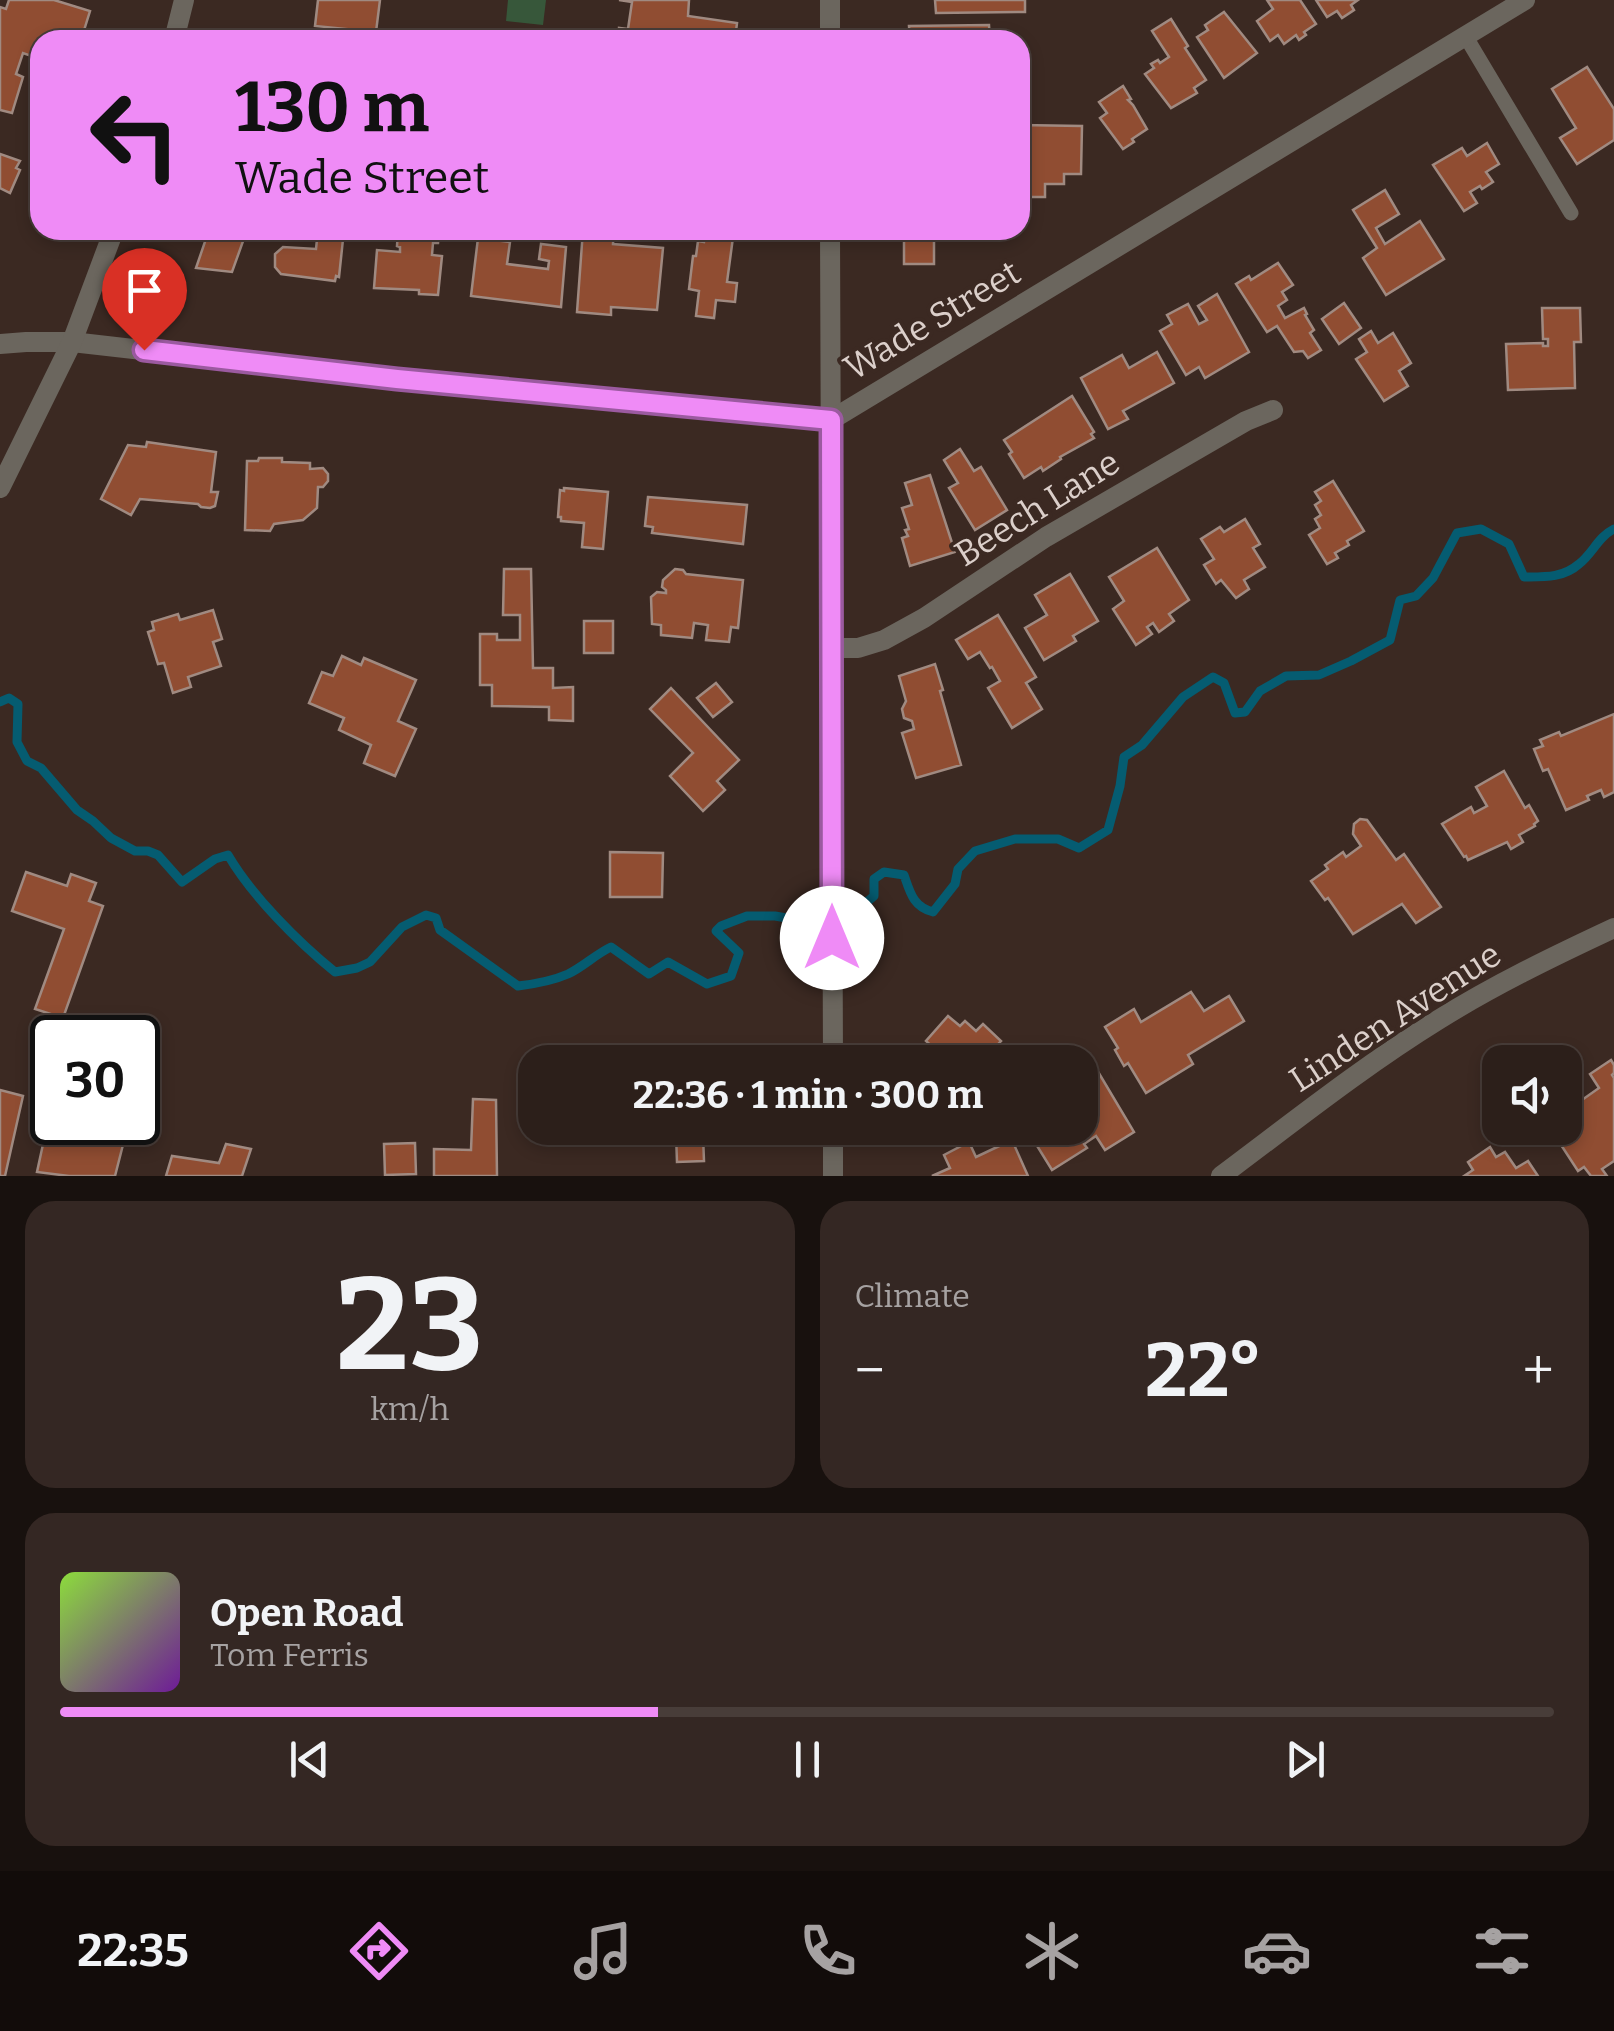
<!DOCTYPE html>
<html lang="en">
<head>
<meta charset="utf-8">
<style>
  :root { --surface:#2c1f1a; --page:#342723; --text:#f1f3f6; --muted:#a6a2a2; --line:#483d39; --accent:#ef8bf6 }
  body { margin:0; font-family:Bitter,serif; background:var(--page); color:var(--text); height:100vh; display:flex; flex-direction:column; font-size:38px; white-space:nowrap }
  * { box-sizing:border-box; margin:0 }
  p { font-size:32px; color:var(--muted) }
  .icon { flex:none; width:55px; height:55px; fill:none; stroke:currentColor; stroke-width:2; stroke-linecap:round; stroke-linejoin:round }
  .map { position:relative; height:1176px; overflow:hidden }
  .drawer { display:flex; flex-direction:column; gap:25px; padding:25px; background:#18110e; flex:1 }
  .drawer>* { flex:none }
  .top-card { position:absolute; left:30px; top:30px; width:1000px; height:210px; border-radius:30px; box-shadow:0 5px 15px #0003,0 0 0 2px var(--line); background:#ef8bf6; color:#111; overflow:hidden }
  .controls { position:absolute; left:1482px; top:1045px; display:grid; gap:20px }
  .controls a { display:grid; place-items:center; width:100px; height:100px; border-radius:20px; background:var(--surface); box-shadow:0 5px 15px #0003,0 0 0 2px var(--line); font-size:50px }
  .speed { position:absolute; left:30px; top:1015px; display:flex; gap:20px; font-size:50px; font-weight:700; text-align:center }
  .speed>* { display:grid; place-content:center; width:130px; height:130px; border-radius:50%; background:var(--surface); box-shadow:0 5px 15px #0003,0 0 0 2px var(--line); line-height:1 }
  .speed .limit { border:5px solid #111; border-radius:15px; background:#fff; color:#111 }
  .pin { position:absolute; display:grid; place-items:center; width:85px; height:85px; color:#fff; margin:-102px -42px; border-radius:50% 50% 50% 0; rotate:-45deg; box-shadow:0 0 10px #0007 }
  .pin .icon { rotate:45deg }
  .me { position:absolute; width:110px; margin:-55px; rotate:0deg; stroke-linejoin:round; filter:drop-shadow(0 0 8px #0008) }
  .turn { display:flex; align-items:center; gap:35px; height:210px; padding:0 40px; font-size:45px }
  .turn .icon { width:130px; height:130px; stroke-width:2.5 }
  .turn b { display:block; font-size:70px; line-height:85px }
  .big { font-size:75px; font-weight:700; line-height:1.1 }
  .drawer .widget { flex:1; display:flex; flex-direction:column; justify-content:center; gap:15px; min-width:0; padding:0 35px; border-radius:30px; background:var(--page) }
  .drawer .dial { align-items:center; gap:0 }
  .dial b { font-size:130px; line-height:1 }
  .song { display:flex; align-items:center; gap:30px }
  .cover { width:120px; height:120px; border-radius:15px; background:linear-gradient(135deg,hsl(90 70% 55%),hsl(280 70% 35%)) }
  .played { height:10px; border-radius:5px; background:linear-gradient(90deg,var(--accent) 40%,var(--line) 40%) }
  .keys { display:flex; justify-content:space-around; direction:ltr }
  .heat { display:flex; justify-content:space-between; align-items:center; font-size:55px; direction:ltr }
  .drawer .tiles { flex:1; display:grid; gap:25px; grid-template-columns:1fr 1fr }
  .widget:last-child { grid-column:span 2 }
  .trip { position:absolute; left:518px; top:1045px; width:580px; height:100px; border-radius:30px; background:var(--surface); box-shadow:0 5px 15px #0003,0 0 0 2px var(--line); font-weight:700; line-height:100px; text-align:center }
  .tab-bar { display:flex; height:160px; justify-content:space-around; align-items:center; background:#120c0a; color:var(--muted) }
  .tab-bar .icon { width:70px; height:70px }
  .tab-bar .active { color:var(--accent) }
  .tab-bar b { font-size:45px; color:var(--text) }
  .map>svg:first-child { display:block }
</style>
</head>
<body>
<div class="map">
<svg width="1614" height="1176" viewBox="0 0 1614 1176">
  <rect width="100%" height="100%" fill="#3b2922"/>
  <polygon fill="#37573a" points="508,0 546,0 543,25 506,21"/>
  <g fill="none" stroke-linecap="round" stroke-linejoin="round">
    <path stroke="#055c71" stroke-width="9" d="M0,702L9,698L18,704L17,742L27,761L41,768L77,810L93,821L111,838L135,851H148L158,855L182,882L215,859L228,855C252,896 298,942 335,972L357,968L370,962L402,927L426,915L436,918L440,930L518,986C535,984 552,981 568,974C583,967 596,954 611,947L649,974L668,962L707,984L731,976L739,953L716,931L721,926L747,916H775L804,921L868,901L874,896V879L884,872L904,875C910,892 913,907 933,912L955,884L958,869L975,851L1015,839H1058L1079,848L1108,830L1120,786L1124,757L1142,745L1183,697L1213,677L1224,683L1235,713L1245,712L1260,691L1286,676L1319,675L1351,661L1390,640L1400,600L1416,596L1433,578L1457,533L1481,529L1509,544L1524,577C1545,577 1563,578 1579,564C1593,553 1598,537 1614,529"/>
  </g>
  <g fill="#904d32" stroke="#a08a81" stroke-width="2.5">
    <polygon points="9,0 54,0 90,11 81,40 40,40 40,59 23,53 16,74 23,77 12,113 0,110 0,7 6,9"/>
    <polygon points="318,0 380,0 376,32 315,26"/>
    <polygon points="619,0 689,0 688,16 737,23 735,40 618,40 619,28 628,29 632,2"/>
    <polygon points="935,0 1025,0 1025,12 936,13"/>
    <polygon points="1267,0 1300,0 1316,24 1304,32 1306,35 1299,40 1296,35 1284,44 1278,35 1270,41 1257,21 1273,9"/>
    <polygon points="1316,0 1358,0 1351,5 1354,10 1342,18 1337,11 1327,17"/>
    <polygon points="1224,12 1257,53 1224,78 1197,37 1208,30 1205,25"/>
    <polygon points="1171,19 1188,46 1185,48 1206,80 1194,88 1197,93 1171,108 1145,74 1154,68 1151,64 1158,60 1160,63 1169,57 1152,31"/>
    <polygon points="989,25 990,40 910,40 909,26"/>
    <polygon points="1587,67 1614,109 1614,140 1577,164 1560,138 1576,128 1552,89"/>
    <polygon points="1123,86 1131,99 1128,100 1133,105 1147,129 1132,139 1134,142 1123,149 1100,118 1107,113 1099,102"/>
    <polygon points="1020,125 1082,126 1081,174 1064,174 1064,184 1045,184 1045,197 1023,197 1023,210 1020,210"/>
    <polygon points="1487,143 1499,164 1486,172 1493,182 1482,189 1480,186 1470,192 1477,203 1464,211 1433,165 1462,148 1467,156"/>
    <polygon points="0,154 20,161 16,168 20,170 10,193 0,188"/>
    <polygon points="1385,190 1399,214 1376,228 1385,244 1420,221 1444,259 1386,295 1363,258 1377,248 1353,210"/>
    <polygon points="209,230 253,230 247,230 232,272 196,268"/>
    <polygon points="318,230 344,230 339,277 336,276 335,281 281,274 275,267 275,254 283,247 316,249"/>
    <polygon points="398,230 439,230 438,243 433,243 432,255 442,256 438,295 419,294 419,290 374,288 377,250 400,252 400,247 397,246"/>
    <polygon points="583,230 614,230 613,244 663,248 657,310 611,307 611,315 577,312"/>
    <polygon points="706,230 734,230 727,282 737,283 735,302 716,300 714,318 696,316 699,291 689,289 693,256 696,256 698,241 704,242"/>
    <polygon points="904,230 969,230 969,237 934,237 934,264 904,264"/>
    <polygon points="478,238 510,242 507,264 548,269 549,261 539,259 541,244 566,247 561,307 471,296"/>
    <polygon points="1278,263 1293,285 1282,292 1287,300 1278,306 1285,318 1304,308 1307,314 1305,315 1314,330 1310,333 1321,350 1308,358 1303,351 1294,352 1277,326 1267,332 1236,284 1249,276 1251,280"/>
    <polygon points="1217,294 1249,352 1205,378 1199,367 1186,375 1160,331 1172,324 1167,315 1188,304 1199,324 1207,320 1198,306"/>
    <polygon points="1344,303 1361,328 1339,344 1322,319"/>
    <polygon points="1542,308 1580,308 1581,342 1574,342 1575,388 1508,390 1506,344 1543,343 1543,346 1548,346 1548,339 1543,339"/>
    <polygon points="1371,331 1378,343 1393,333 1411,363 1399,371 1408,386 1384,401 1356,359 1367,352 1359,339"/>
    <polygon points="1157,352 1174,383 1123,411 1128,419 1108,429 1081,378 1122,355 1129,368"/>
    <polygon points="1072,396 1094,432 1091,434 1094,438 1060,457 1061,459 1043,471 1041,467 1024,478 1009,454 1012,452 1004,440"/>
    <polygon points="147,442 216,452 211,492 218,492 215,506 210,508 201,507 198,504 140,499 131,515 101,499 128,445 146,447"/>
    <polygon points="960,449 974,471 981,467 1007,510 975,530 949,488 958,483 944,460"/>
    <polygon points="259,458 282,458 282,462 310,463 310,469 323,468 328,474 328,481 323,487 318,487 317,508 303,520 274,524 270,531 245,530 247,461 258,461"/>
    <polygon points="930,475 955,552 910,566 902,538 908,536 905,530 909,529 902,508 912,505 905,483"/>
    <polygon points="1333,481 1364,531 1347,541 1349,545 1335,553 1338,558 1327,564 1309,535 1320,528 1315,519 1321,515 1315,505 1321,501 1315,492"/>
    <polygon points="564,488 608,492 603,549 582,547 584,523 561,521 561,517 558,517 560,490 564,491"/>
    <polygon points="648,497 747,505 743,544 652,533 653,527 645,526"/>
    <polygon points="1245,519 1260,544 1253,548 1265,567 1244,580 1249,589 1236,598 1221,580 1216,584 1204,565 1214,559 1201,539 1220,527 1224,532"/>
    <polygon points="1157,548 1189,600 1169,614 1174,621 1159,632 1153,623 1147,627 1152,634 1136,645 1113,609 1124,601 1109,577"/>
    <polygon points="504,569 531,569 533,668 553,668 553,688 573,687 573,721 549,720 549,707 492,706 492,685 480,685 480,634 497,634 497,640 520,640 520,615 503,615"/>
    <polygon points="675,569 683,570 686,574 743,580 738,628 731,627 729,642 706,640 708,625 694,623 692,638 661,635 661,625 652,624 651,597 657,592 666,593 666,590 662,587 663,580"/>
    <polygon points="1070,574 1098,621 1073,636 1076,641 1044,660 1025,628 1047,615 1035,595"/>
    <polygon points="213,610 222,639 213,642 221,666 188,677 191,687 173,693 164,663 158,664 148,632 154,630 152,622 178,614 180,620"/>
    <polygon points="998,615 1036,677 1026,683 1042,709 1012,728 988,688 1000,681 992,667 990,668 980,652 968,659 956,640"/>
    <rect x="584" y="621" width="29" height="32"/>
    <polygon points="342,656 361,665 364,658 416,680 398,721 416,729 395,776 364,763 371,745 339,730 344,718 309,703 322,672 333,676"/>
    <polygon points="935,664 943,690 940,691 961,765 916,778 902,733 914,729 912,721 904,718 902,709 906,701 899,676"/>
    <polygon points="716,683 732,702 713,717 697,698"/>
    <polygon points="671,688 739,760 717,781 725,790 703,811 670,776 693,753 650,709"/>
    <polygon points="1614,714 1614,792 1604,797 1601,790 1587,796 1589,800 1566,810 1548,769 1543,771 1534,749 1543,746 1540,740 1559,732 1561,736"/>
    <polygon points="1504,771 1525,808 1529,805 1538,821 1534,824 1535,826 1519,835 1523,842 1511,849 1507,842 1468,860 1466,856 1464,857 1442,824 1471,807 1474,813 1487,806 1476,787"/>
    <polygon points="1360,819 1367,820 1396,860 1404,854 1441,907 1416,923 1402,904 1353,934 1328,898 1325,900 1311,881 1328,869 1325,865 1343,852 1346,857 1361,846 1353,834 1354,824"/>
    <polygon points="610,852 663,853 662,897 610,897"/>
    <polygon points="26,872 67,886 71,874 96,883 89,901 103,906 63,1018 35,1009 64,929 12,911"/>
    <polygon points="1191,992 1204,1011 1229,996 1244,1021 1188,1055 1193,1064 1146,1093 1128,1063 1124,1066 1115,1050 1118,1048 1105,1027 1134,1009 1141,1022"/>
    <polygon points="948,1016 960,1026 965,1021 976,1031 983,1024 1001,1041 981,1062 938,1062 931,1057 937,1051 926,1041"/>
    <polygon points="1611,1060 1614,1065 1614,1073 1612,1075 1614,1078 1614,1161 1602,1169 1607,1176 1591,1176 1584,1167 1578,1171 1550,1128 1565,1128 1565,1112 1599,1088 1590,1074"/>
    <polygon points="1097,1070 1134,1132 1105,1150 1096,1136 1084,1144 1087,1148 1052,1170 1026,1128 1080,1128 1080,1080"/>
    <polygon points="0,1090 23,1096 5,1176 0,1176"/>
    <polygon points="473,1099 496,1100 497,1176 434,1176 434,1149 471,1150"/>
    <polygon points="50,1112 52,1112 52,1122 68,1122 67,1124 105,1133 107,1129 126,1133 115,1176 69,1176 37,1172"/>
    <polygon points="641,1128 707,1128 707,1135 703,1135 704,1161 677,1162 676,1134 642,1136"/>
    <polygon points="1012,1140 1028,1176 932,1176 950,1168 944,1155 969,1142 976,1157"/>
    <polygon points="415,1143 416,1174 385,1175 384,1144"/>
    <polygon points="226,1144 251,1149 242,1176 166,1176 172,1156 219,1163"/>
    <polygon points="1490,1147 1496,1157 1505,1152 1516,1168 1528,1161 1538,1176 1464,1176 1473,1170 1468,1162"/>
  </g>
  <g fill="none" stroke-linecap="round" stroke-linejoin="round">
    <polyline stroke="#6b665e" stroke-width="15" points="1466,37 1571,213"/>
    <g stroke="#6b665e" stroke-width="20">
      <polyline points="830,0 830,40"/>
      <polyline points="174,40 184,0"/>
      <polyline points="830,230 833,1062"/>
      <polyline points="0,344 26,342 72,342 397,379 831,420 1525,0"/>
      <polyline points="0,488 72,342 114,230"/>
      <polyline points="831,648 858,648 884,640 924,618 1046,537 1246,421 1273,410"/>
      <polyline points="833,1128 833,1176"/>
      <path d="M1221,1176C1292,1123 1362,1067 1438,1020C1494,985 1554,956 1614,928"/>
    </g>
  </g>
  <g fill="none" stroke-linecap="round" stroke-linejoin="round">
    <defs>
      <polyline id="route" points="144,350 397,379 831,420 832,938"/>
    </defs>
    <use href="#route" stroke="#9b5aa0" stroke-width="25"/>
    <use href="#route" stroke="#ef8bf6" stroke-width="18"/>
  </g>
  <g text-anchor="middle" stroke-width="8" stroke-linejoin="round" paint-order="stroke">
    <g font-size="35" fill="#dbcfca" stroke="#3b2922">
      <text transform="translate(932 320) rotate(-31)" y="12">Wade Street</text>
      <text transform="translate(1037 508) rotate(-32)" y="12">Beech Lane</text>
      <text transform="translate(1395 1017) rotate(-33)" y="12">Linden Avenue</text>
    </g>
  </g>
</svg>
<div class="controls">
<a><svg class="icon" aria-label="sound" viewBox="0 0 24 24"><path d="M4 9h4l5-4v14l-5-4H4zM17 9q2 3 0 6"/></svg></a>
</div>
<div class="speed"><div class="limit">30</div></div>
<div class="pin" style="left:144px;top:350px;background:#d93025"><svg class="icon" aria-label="arrive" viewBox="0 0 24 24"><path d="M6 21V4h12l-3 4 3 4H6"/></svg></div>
<svg class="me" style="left:832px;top:938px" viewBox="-20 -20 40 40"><circle r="19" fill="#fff"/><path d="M0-13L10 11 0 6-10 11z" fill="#ef8bf6"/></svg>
<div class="trip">22:36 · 1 min · 300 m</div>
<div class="top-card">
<div class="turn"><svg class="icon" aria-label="left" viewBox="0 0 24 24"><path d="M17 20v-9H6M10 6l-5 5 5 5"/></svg><div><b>130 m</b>Wade Street</div></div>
</div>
</div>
<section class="drawer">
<div class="tiles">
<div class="widget dial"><b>23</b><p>km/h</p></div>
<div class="widget"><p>Climate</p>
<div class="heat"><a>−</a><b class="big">22°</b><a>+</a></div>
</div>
<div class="widget">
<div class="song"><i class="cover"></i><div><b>Open Road</b><p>Tom Ferris</p></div></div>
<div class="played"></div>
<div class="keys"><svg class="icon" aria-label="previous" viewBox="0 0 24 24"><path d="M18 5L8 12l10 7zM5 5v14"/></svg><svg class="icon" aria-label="pause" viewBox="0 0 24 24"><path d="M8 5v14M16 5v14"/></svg><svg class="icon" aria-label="next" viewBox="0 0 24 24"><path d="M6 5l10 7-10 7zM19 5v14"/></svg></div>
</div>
</div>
</section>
<nav class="tab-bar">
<b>22:35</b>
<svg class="icon active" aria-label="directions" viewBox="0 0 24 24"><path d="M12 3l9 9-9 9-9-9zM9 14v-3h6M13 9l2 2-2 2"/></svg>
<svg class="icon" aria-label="music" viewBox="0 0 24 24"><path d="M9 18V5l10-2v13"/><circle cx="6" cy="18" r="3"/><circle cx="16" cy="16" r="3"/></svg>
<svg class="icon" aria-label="phone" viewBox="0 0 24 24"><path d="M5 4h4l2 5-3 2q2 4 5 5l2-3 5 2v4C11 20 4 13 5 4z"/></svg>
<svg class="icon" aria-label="climate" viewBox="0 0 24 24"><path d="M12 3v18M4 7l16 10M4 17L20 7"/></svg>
<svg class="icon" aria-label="car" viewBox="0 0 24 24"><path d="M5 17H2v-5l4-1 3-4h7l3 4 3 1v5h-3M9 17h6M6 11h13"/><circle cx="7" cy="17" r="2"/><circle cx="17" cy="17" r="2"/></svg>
<svg class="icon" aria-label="filters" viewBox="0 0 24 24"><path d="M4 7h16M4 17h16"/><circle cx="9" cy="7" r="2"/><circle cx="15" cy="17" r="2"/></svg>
</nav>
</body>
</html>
